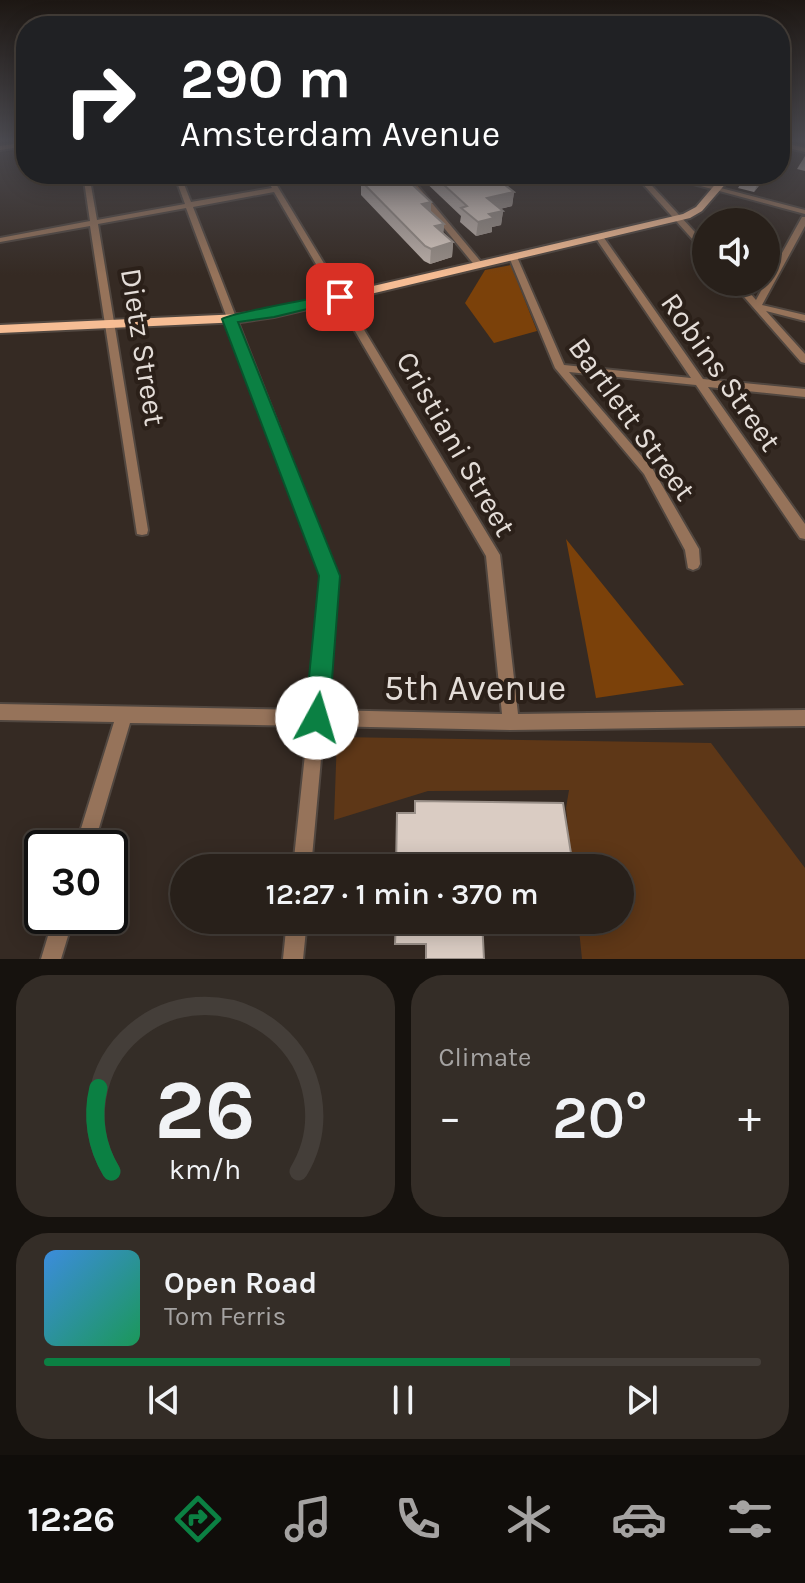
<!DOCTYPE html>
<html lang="en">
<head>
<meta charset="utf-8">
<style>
  :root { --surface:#28201a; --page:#342d27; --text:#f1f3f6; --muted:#a5a3a2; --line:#443e39; --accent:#0b8043 }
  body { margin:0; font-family:Karla,sans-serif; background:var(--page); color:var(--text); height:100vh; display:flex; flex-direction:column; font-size:30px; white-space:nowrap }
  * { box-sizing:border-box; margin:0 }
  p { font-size:26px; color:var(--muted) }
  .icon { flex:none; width:44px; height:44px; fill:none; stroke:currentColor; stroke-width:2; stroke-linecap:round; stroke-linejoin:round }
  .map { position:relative; height:959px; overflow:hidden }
  .sheet { display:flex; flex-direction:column; gap:16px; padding:16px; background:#16120e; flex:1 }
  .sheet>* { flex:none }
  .banner { position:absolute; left:16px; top:16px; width:774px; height:168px; border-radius:32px; box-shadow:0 4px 20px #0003,0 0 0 2px var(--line); background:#202124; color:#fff; overflow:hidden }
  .buttons { position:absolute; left:692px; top:208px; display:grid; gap:16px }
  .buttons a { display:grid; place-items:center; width:88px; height:88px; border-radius:50%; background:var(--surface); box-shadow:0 4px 20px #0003,0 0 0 2px var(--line); font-size:40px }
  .speed { position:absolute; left:24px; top:830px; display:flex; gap:16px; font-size:40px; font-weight:700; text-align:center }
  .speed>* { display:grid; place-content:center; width:104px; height:104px; border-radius:50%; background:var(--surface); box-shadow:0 4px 20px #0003,0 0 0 2px var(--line); line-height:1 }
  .speed .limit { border:4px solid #111; border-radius:12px; background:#fff; color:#111 }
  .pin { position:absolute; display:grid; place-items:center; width:68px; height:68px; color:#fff; margin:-34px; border-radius:16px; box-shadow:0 4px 12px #0006 }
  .me { position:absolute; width:88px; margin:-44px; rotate:6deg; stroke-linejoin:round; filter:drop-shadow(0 0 6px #0008) }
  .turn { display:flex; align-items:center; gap:28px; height:168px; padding:0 32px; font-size:36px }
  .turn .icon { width:104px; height:104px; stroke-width:2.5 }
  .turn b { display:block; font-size:56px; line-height:68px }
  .big { font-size:60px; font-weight:600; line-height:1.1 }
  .sheet .card { flex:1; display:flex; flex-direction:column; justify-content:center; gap:12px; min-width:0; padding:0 28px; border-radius:32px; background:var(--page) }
  .sheet .dial { align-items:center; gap:0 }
  .dial svg { height:208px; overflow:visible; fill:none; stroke:var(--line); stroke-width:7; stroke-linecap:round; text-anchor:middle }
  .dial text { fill:var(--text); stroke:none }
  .song { display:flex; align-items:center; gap:24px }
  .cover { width:96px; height:96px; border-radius:12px; background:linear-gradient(135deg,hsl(210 70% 55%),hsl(150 70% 35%)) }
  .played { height:8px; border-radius:4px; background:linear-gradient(90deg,var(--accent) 65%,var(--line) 65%) }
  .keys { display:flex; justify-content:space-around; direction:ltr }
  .heat { display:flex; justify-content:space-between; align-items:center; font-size:44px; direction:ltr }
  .sheet .tiles { flex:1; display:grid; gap:16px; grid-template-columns:1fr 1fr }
  .card:last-child { grid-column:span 2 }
  .trip { position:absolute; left:170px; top:854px; width:464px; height:80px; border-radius:40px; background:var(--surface); box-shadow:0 4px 20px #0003,0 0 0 2px var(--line); font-weight:600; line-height:80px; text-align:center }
  .tab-bar { display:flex; height:128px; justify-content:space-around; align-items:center; background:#100d0a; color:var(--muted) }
  .tab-bar .icon { width:56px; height:56px }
  .tab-bar .current { color:var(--accent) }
  .tab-bar b { font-size:36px; color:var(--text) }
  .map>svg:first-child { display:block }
</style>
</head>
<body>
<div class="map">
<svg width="805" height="959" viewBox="0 0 805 959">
  <rect width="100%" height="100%" fill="#352a23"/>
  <polygon fill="#5e3717" points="337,737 711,743 805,868 805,959 582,959 578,920 620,920 620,868 572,868 566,808 569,790 428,791 334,820"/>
  <g fill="#7b410a">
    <polygon points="511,265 537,331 494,343 465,303 485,270"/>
    <polygon points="566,539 684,685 596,698"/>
  </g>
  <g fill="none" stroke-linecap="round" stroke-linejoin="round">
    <defs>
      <g id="minor">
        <polygon points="26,142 26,146 0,150 0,146"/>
        <polygon points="780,142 805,148 805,152 780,146"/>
        <path d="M83,174H89L97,220L185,204L174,174H180L191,202L272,188L264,174H270L500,555L518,714L805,710V726L511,730L324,726L311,868H293L308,726L130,723L93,848H75L114,722L0,720V704L309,710L323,576L186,208L98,224L148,530L147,534L142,535L137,534L90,226L0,242V238L90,221ZM274,192L486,556L502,714L325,710L337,576L193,207Z"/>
        <polygon points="400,174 407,174 416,184 482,263 482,267 476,267"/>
        <polygon points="634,174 641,174 706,244 706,251 703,251"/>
        <polygon points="656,174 667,174 805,210 805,214"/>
        <polygon points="802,217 805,217 805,226 762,305 805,315 805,321 766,311 805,354 805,363 801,362 731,282 740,282 756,300"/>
        <polygon points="596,235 602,235 703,379 805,389 805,397 708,387 805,524 805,539 800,538 696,385 569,372 652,468 699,549 700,564 698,568 693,570 688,568 685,550 644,474 555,368 509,257 513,255 517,257 564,365 691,378 595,237"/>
        <polygon points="54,916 74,916 61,959 41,959"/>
        <polygon points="287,920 307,920 303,959 283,959"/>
      </g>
      <polygon id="major" points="724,174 734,174 702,211 690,218 274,317 241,322 0,333 0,325 241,314 274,309 683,214 696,207"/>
    </defs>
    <use href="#minor" stroke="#514740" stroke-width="4"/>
    <use href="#major" stroke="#514740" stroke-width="4"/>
    <use href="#minor" fill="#96735a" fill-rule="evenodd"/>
    <use href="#major" fill="#f6bd94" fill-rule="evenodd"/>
  </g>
  <g fill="#bbafa8">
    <polygon points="805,156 805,171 797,169"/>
    <polygon points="356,174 401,174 431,212 444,224 443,233 453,242 452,257 430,264 424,261 361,195 361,181 362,181"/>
    <polygon points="419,174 491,174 514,192 512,206 500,209 503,211 501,225 492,227 492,232 476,236 460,222 461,216 419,176"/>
    <polygon points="747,174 768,174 754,192 738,188"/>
    <polygon points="415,801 573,866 565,868 478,868 414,813"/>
  </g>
  <g fill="#998f88">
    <polygon points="766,174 768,174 754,192 757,185"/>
    <polygon points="514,192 512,206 486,212 487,198"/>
    <polygon points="431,202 431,216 422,204"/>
    <polygon points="503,211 501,225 492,227 492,232 476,236 478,222 489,214"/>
    <polygon points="444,224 443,239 435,226"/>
    <polygon points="453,242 452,257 430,264 431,249"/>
  </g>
  <g fill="#daccc3" stroke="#998f88" stroke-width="2">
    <polygon points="368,174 401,174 431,202 422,204 444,224 435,226 453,242 431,249 425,246 361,181 370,176"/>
    <polygon points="432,174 491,174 514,192 487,198 503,211 489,214 494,218 478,222 461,208 467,206"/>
    <polygon points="747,174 766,174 757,185 742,181"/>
    <polygon points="415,801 563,803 573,866 478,865 479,868 396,868 397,813 415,813"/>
    <polygon points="396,920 482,920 484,959 426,959 426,944 395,944"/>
  </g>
  <linearGradient id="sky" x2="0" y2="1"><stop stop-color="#1d1713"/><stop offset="0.51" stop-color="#4b4a50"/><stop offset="1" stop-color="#4b4a50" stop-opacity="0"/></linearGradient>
  <rect width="805" height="275" fill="url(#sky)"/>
  <path fill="#0b8043" stroke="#07532c" stroke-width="2" d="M340,293L345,295V300L274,317L238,322L340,576L329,718L326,727L317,730L309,727L305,718L319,576L222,319C229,313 322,297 340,293Z"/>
  <g text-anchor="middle" stroke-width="8" stroke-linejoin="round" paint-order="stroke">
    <g font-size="30" fill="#e4ddd8" stroke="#2b2019">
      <text transform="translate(143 347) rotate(81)" y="10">Dietz Street</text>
      <text transform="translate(721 372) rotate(55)" y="10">Robins Street</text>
      <text transform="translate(632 419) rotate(54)" y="10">Bartlett Street</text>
      <text transform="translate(456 444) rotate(60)" y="10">Cristiani Street</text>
    </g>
    <g font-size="36" fill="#e4ddd8" stroke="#2b2019">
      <text x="475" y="700">5th Avenue</text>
    </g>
  </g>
</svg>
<div class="buttons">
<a><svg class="icon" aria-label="sound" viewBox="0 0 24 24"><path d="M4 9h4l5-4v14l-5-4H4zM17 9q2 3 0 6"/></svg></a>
</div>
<div class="speed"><div class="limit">30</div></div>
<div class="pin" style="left:340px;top:297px;background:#d93025"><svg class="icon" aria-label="arrive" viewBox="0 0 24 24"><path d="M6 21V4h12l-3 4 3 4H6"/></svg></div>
<svg class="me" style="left:317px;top:718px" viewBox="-20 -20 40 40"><circle r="19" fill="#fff"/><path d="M0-13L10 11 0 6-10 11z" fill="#0b8043"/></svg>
<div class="trip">12:27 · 1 min · 370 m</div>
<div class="banner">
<div class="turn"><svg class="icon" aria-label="right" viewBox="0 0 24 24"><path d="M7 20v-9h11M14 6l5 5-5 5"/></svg><div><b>290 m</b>Amsterdam Avenue</div></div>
</div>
</div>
<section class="sheet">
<div class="tiles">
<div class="card dial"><svg viewBox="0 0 100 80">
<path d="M14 69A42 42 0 1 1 86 69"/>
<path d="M14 69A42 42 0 0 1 9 37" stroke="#0b8043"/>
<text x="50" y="56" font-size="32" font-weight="700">26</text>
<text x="50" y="72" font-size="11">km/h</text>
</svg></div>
<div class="card"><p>Climate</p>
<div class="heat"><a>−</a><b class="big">20°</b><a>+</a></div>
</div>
<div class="card">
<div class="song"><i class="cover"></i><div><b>Open Road</b><p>Tom Ferris</p></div></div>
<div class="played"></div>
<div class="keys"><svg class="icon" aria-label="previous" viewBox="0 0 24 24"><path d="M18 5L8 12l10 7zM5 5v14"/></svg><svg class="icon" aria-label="pause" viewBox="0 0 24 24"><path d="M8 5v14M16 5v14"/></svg><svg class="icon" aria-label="next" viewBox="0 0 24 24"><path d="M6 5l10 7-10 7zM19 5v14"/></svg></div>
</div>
</div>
</section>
<nav class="tab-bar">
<b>12:26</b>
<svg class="icon current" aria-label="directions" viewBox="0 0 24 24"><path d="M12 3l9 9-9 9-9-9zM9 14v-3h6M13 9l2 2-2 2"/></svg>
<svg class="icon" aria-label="music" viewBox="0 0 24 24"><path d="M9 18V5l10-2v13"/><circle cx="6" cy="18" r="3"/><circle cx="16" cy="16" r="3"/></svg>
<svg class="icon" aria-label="phone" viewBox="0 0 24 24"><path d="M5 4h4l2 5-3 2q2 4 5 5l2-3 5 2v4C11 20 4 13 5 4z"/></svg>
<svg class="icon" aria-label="climate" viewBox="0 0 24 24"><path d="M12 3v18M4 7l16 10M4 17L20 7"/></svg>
<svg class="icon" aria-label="car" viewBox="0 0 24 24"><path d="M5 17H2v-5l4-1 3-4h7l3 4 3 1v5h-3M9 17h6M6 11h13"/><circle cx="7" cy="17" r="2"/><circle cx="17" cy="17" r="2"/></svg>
<svg class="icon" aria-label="filters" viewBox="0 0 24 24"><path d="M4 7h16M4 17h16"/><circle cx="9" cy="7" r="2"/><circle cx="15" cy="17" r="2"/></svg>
</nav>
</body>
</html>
